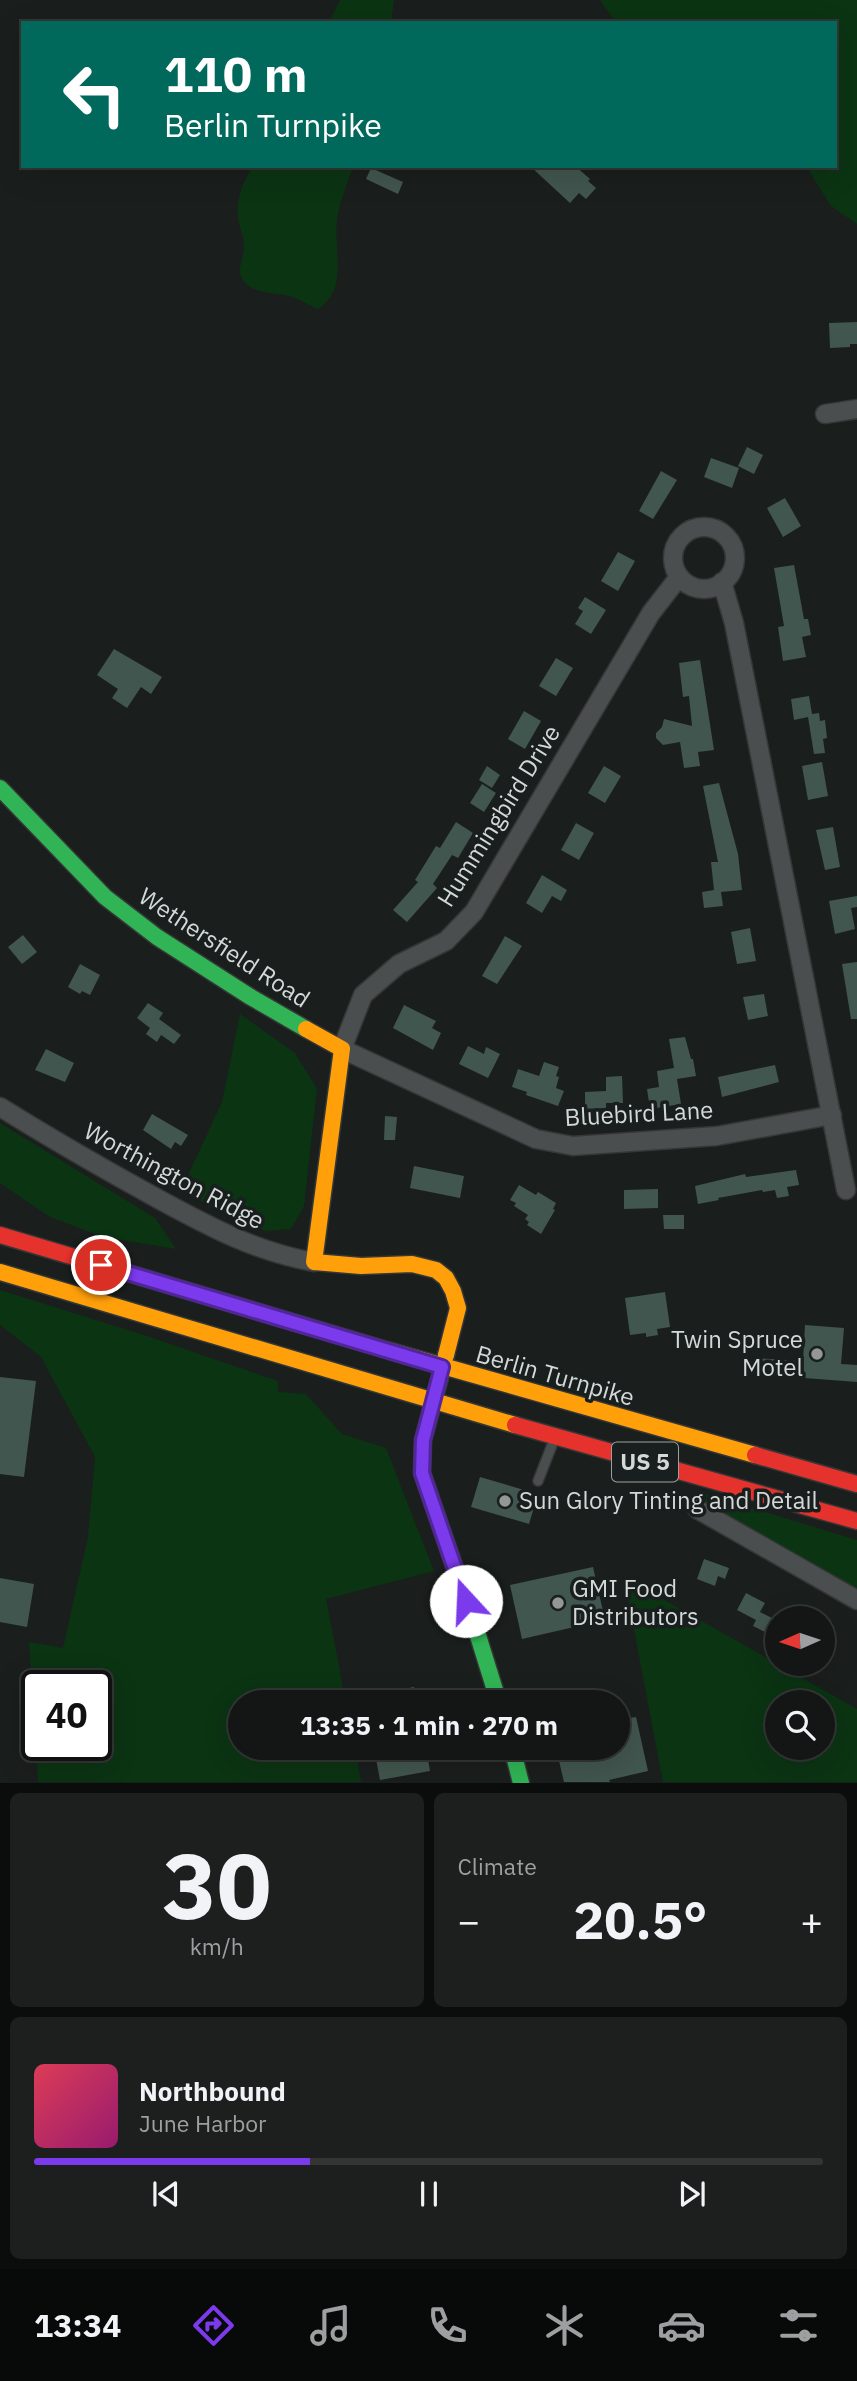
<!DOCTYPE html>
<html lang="en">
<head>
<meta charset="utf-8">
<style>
  :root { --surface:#141616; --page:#1d1f1f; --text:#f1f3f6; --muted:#9d9fa1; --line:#333535; --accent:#7c3aed }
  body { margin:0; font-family:"IBM Plex Sans",sans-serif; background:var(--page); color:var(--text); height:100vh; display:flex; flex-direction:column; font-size:26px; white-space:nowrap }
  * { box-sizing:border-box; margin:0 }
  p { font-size:23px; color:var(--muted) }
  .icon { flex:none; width:38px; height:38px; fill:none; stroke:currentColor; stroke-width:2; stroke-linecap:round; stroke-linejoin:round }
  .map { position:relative; height:1783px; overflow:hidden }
  .panel { display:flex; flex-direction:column; gap:10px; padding:10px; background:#0b0c0c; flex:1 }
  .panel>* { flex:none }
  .top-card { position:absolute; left:21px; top:21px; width:816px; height:147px; border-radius:0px; box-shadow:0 7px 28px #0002,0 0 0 2px var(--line); background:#00695c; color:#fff; overflow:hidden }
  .needle { width:46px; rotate:267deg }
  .buttons { position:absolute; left:765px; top:1606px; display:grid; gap:14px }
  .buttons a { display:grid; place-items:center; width:70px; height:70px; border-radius:50%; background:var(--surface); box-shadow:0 7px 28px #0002,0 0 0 2px var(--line); font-size:35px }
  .speed { position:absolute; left:21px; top:1670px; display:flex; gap:14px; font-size:35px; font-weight:700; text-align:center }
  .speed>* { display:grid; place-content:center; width:91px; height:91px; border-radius:50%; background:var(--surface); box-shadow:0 7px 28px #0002,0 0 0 2px var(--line); line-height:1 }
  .speed .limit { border:4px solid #111; border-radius:10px; background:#fff; color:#111 }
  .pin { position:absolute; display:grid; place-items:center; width:60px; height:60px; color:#fff; margin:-30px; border:4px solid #fff; border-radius:50%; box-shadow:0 2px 7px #0007 }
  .me { position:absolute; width:77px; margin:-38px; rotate:340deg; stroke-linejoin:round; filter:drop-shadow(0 0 5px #0008) }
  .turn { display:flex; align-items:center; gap:24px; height:147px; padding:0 28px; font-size:32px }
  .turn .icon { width:91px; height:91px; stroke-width:2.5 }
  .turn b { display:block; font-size:49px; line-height:60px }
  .big { font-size:52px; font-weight:700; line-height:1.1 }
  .panel .card { flex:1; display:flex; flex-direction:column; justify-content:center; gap:10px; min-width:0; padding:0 24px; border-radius:10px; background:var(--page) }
  .panel .dial { align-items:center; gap:0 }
  .dial b { font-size:91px; line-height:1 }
  .song { display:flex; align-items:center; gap:21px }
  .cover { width:84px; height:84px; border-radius:10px; background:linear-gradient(135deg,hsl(350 70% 55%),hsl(320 70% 35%)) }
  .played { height:7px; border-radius:4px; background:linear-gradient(90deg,var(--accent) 35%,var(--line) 35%) }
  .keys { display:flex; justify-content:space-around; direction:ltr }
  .heat { display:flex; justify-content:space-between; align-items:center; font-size:38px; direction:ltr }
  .panel .tiles { flex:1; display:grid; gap:10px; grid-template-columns:1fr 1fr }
  .card:last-child { grid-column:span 2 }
  .trip { position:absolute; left:228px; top:1690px; width:402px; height:70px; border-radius:35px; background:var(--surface); box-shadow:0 7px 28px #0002,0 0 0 2px var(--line); font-weight:700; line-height:70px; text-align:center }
  .dock { display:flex; height:112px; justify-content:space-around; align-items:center; background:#080909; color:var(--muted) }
  .dock .icon { width:49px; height:49px }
  .dock .on { color:var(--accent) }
  .dock b { font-size:32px; color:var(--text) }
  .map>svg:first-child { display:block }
</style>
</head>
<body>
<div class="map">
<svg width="857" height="1783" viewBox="0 0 857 1783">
  <rect width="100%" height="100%" fill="#1a1e1d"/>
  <g fill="#0b3413" fill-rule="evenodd">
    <polygon points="340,0 394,0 391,23 329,23"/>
    <polygon points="600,0 857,0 857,224 831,206 806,166 835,166 835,23 616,23"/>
    <path d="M254,166H353C348,182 341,198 338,214C331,246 351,287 318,309C308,305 299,298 288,296C274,292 253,295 243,280C236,270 243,260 244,249C245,237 239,228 238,217C236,199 243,180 254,166Z"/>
    <polygon points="240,1014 295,1053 317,1089 304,1206 291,1229 267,1231 233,1220 181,1190 222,1102"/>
    <polygon points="0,1123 155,1218 176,1249 103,1237 50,1217 0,1183"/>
    <path d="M0,1290L147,1336L278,1381V1392L306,1394L342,1434L386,1448L434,1571L326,1599L346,1703H240V1748H355L361,1782H38L29,1642L63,1648L88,1537L95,1457L41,1357L0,1325ZM37,1685H96V1745H37Z"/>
    <polygon points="706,1494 857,1540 857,1590 705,1507"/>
    <path d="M624,1577L857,1709V1782H663ZM777,1703H822V1748H777Z"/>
  </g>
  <g fill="#41564e">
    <polygon points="530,166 575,166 590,179 588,181 596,188 586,199 579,193 570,203"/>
    <polygon points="371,168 403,182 398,194 366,179"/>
    <polygon points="857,322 857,344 850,344 850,347 830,348 829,323"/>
    <polygon points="747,447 763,455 754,474 738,466"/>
    <polygon points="711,458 739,468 732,488 704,477"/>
    <polygon points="661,471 677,480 653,519 639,511"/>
    <polygon points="785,498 801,526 783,537 767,508"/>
    <polygon points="618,552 635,561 618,591 601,581"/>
    <polygon points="794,565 804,619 808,619 811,635 802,637 806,657 783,661 778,627 784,626 774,568"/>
    <polygon points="585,597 606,610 591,634 575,624 583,611 578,608"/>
    <polygon points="114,649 162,677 151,694 141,687 127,708 112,698 118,689 97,675"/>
    <polygon points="556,658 573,668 556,696 539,686"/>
    <polygon points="700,660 714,750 698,752 700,766 684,768 680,742 663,745 656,738 656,733 662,727 664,719 692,726 689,696 683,697 679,663"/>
    <polygon points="809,696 812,714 819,713 820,721 825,720 827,738 823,739 825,753 814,754 808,717 794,720 791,699"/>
    <polygon points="524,711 541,721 525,749 508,739"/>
    <polygon points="822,762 828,796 808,800 802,766"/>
    <polygon points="487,766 500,775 492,788 479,780"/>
    <polygon points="604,766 621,776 605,803 588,793"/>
    <polygon points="719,783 738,854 742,890 721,892 723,906 704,908 702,892 714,890 711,862 718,862 703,786"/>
    <polygon points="482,784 496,793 484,812 470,803"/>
    <polygon points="456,822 473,833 458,858 452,855 433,884 437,888 407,922 393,910 418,882 415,880 436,846 440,848"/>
    <polygon points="576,823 594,833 579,860 561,850"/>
    <polygon points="833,827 840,867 825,870 816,830"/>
    <polygon points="542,875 567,890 561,901 552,896 542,913 526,903"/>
    <polygon points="857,896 857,907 851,908 855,929 835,934 829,901"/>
    <polygon points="750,928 756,961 737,964 731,932"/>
    <polygon points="23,935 37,952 22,964 8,947"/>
    <polygon points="505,936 522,946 497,984 482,976"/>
    <polygon points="857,962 857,1019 851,1019 842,964"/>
    <polygon points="80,964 100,975 90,995 82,991 80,994 68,987"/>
    <polygon points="764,994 768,1016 748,1020 743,997"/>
    <polygon points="148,1003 163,1013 159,1019 181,1035 174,1044 161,1035 157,1042 146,1034 150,1028 137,1018"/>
    <polygon points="404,1005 436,1021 432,1028 441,1033 433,1050 393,1028"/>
    <polygon points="685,1037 691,1059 693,1059 696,1076 677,1079 681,1104 650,1109 647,1089 659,1087 657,1071 674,1068 669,1039"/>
    <polygon points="468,1046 484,1054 486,1047 500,1054 488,1078 459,1064"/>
    <polygon points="46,1049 74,1063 65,1082 35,1070"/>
    <polygon points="544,1062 559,1067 556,1076 559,1077 556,1088 564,1091 558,1106 526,1095 527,1092 512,1087 518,1069 539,1076"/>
    <polygon points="775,1065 779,1082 722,1097 718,1077"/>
    <polygon points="622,1076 623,1103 606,1103 606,1108 585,1109 585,1092 606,1091 606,1077"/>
    <polygon points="152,1114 188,1135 181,1146 175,1142 171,1149 143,1130"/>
    <polygon points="385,1116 397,1117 395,1140 384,1140"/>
    <polygon points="414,1166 464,1176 460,1198 410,1188"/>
    <polygon points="796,1170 799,1185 787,1187 789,1196 777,1198 775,1190 763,1192 762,1190 718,1198 719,1200 698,1204 695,1186 745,1174 746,1177"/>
    <polygon points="519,1185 536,1195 538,1192 556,1203 553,1209 555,1210 541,1234 527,1225 529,1222 525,1219 528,1215 514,1206 516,1203 510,1200"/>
    <polygon points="658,1189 658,1208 624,1209 624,1190"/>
    <polygon points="663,1215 684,1215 684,1229 664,1229"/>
    <polygon points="665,1292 670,1327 657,1329 658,1335 646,1337 646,1333 630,1335 625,1298"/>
    <polygon points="805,1325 844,1328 841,1364 857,1365 857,1382 752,1374 754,1358 803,1361"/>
    <polygon points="0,1377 36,1381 24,1477 0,1474"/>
    <polygon points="480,1477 538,1494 529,1524 471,1507"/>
    <polygon points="704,1559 729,1568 725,1579 718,1576 715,1586 697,1579"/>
    <polygon points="593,1567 605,1620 522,1639 510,1585"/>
    <polygon points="0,1578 34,1584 27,1627 0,1622"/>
    <polygon points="746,1593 765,1603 760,1612 776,1620 769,1634 753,1626 756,1620 737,1610"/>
    <polygon points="414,1687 417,1703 363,1703 362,1697"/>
    <polygon points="636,1717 648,1771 609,1780 610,1782 564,1782 556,1748 618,1748 618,1720"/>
    <polygon points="374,1748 426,1748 430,1771 380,1780"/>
  </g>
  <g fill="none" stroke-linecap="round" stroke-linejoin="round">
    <defs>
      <polyline id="lane" points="538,1481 554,1440"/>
      <g id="street">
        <polyline points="825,414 857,409"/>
        <circle cx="704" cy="558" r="31"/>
        <polyline points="679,577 651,613 474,912 446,941 399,964 363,995 342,1049 536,1139 573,1146 717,1136 832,1115"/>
        <polyline points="722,582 734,623 846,1190"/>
        <path d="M0,1107C53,1140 107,1171 162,1201C212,1228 257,1252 314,1262"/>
        <polyline points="697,1509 857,1600"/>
      </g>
      <g id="fast">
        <polyline points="0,788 105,897 157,937 249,996 306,1029"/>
        <polyline points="446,1355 423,1440 422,1473 475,1626 499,1703"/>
        <polyline points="512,1748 521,1783"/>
      </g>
      <g id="slow">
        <polyline points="306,1029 342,1049 314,1262 361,1266 412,1264 436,1270 446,1278 453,1291 458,1308 446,1355"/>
        <polyline points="0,1272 515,1425"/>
        <polyline points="390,1351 755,1455"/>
      </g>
      <g id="jam">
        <polyline points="0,1235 390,1351"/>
        <polyline points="515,1425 857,1521"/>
        <polyline points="755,1455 857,1484"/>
      </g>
    </defs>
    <use href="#lane" stroke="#353737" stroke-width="12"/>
    <use href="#street" stroke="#353737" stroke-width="21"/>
    <use href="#fast" stroke="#353737" stroke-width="19"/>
    <use href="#slow" stroke="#353737" stroke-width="19"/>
    <use href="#jam" stroke="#353737" stroke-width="19"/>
    <use href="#lane" stroke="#4b4e4e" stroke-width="9"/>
    <use href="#street" stroke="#4b4e4e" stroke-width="18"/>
    <use href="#fast" stroke="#30b455" stroke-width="16"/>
    <use href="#slow" stroke="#ff9f0a" stroke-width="16"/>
    <use href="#jam" stroke="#e5322d" stroke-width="16"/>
  </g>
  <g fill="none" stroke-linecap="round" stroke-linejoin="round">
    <defs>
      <polyline id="route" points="101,1265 442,1367 423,1440 422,1473 466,1601"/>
    </defs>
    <use href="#route" stroke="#51269a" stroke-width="18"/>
    <use href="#route" stroke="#7c3aed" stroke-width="12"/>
  </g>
  <g fill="#939796" stroke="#191f1e" stroke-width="2.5">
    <circle cx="817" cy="1354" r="7"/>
    <circle cx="505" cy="1501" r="7"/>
    <circle cx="558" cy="1603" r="7"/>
  </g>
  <g text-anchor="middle" stroke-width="7" stroke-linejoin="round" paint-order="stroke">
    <rect fill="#191f1e" stroke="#9ca0a0" stroke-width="2" x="612" y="1442.5" width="66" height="39" rx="5"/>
    <g font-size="23" font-weight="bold" fill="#d4d8d7">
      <text x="645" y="1470">US 5</text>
    </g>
    <g font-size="24" fill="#d4d8d7" stroke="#191f1e">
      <text transform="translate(499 816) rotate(-58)" y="8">Hummingbird Drive</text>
      <text transform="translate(224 948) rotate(33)" y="8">Wethersfield Road</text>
      <text transform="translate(639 1114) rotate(-3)" y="8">Bluebird Lane</text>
      <text transform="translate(174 1176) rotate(28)" y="8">Worthington Ridge</text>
      <text transform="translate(555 1376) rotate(16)" y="8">Berlin Turnpike</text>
    </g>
    <g font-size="24" fill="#d4d8d7" stroke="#191f1e" text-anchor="start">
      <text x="803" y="1348" text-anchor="end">Twin Spruce<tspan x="803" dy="28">Motel</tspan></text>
      <text x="519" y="1509">Sun Glory Tinting and Detail</text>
      <text x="572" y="1597">GMI Food<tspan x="572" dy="28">Distributors</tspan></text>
    </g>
  </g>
</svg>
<div class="buttons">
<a><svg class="needle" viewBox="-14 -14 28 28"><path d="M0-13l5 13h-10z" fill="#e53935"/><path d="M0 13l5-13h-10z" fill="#9d9fa1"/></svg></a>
<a><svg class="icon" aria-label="search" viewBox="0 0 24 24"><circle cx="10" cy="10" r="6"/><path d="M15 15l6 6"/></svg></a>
</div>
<div class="speed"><div class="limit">40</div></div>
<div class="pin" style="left:101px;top:1265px;background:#d93025"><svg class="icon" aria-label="arrive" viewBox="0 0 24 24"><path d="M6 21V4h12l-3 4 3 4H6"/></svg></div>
<svg class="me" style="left:466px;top:1601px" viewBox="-20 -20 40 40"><circle r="19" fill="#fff"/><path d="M0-13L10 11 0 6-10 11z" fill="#7c3aed"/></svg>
<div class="trip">13:35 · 1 min · 270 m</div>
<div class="top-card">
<div class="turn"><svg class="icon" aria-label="left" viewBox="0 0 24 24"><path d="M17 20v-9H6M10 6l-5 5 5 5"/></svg><div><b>110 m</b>Berlin Turnpike</div></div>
</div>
</div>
<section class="panel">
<div class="tiles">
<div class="card dial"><b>30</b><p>km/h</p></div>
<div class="card"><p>Climate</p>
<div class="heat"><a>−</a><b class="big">20.5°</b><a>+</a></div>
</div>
<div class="card">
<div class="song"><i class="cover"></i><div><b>Northbound</b><p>June Harbor</p></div></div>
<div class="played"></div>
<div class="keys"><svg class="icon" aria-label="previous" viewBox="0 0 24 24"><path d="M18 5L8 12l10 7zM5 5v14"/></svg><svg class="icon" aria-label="pause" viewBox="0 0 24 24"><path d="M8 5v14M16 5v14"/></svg><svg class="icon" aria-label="next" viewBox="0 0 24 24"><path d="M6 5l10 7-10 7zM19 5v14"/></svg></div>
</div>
</div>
</section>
<nav class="dock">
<b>13:34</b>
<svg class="icon on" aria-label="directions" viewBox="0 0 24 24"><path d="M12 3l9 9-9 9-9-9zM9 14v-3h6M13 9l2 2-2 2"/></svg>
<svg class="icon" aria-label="music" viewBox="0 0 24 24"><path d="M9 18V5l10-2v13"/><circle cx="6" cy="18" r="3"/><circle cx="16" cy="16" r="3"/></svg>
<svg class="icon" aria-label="phone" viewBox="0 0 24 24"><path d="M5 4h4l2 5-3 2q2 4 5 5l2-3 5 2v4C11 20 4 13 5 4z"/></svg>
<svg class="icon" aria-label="climate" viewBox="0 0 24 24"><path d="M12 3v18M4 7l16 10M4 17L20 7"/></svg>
<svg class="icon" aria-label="car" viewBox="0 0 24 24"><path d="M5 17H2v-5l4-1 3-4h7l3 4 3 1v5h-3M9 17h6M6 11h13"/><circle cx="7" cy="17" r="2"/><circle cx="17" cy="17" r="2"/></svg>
<svg class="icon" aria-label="filters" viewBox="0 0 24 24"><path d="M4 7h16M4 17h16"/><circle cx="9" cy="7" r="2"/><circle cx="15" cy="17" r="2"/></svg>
</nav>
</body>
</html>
